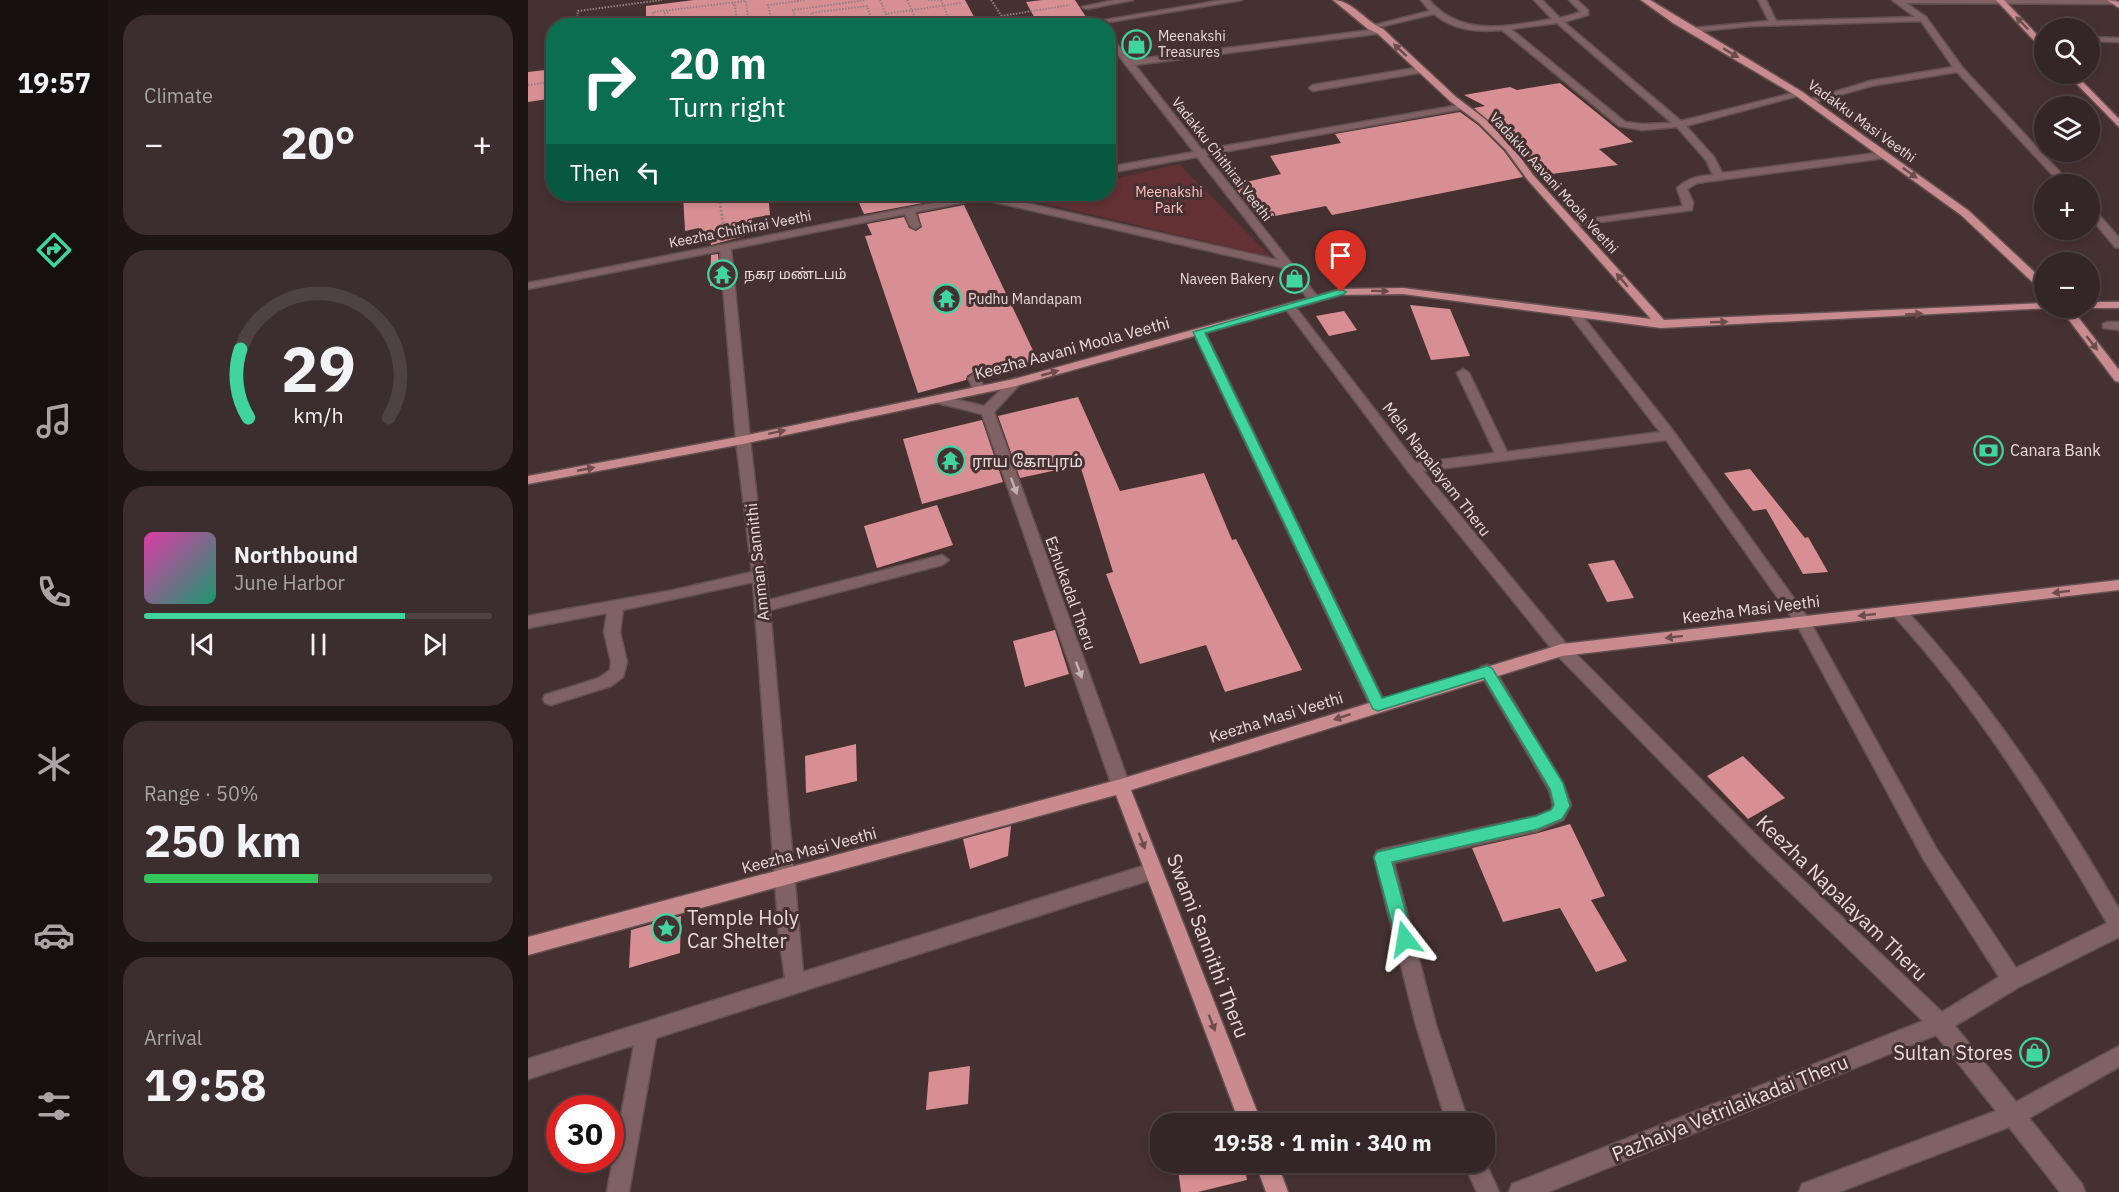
<!DOCTYPE html>
<html lang="en">
<head>
<meta charset="utf-8">
<style>
  :root { --surface:#342526; --page:#3c2d2e; --text:#f1f3f6; --muted:#a9a5a7; --line:#4e4243; --accent:#40d4a1 }
  body { margin:0; font-family:"IBM Plex Sans","Noto Sans Tamil",sans-serif; background:var(--page); color:var(--text); height:100vh; display:flex; flex-direction:column; font-size:22px; white-space:nowrap }
  * { box-sizing:border-box; margin:0 }
  p { font-size:20px; color:var(--muted) }
  .icon { flex:none; width:33px; height:33px; fill:none; stroke:currentColor; stroke-width:2; stroke-linecap:round; stroke-linejoin:round }
  .map { position:relative; flex:1; overflow:hidden }
  .panel { display:flex; flex-direction:column; gap:15px; padding:15px; background:#1d1415; width:420px }
  .panel>* { flex:none }
  .guide { position:absolute; left:18px; top:18px; width:570px; height:183px; border-radius:24px; box-shadow:0 3px 9px #0003,0 0 0 2px var(--line); background:#0b6e4f; color:#fff; overflow:hidden }
  .tools { position:absolute; left:1506px; top:18px; display:grid; gap:12px }
  .tools a { display:grid; place-items:center; width:66px; height:66px; border-radius:50%; background:var(--surface); box-shadow:0 3px 9px #0003,0 0 0 2px var(--line); font-size:30px }
  .speed { position:absolute; left:18px; top:1095px; display:flex; gap:12px; font-size:30px; font-weight:700; text-align:center }
  .speed>* { display:grid; place-content:center; width:78px; height:78px; border-radius:50%; background:var(--surface); box-shadow:0 3px 9px #0003,0 0 0 2px var(--line); line-height:1 }
  .speed .limit { border:9px solid #d22; background:#fff; color:#111 }
  .pin { position:absolute; display:grid; place-items:center; width:51px; height:51px; color:#fff; margin:-62px -26px; border-radius:50% 50% 50% 0; rotate:-45deg; box-shadow:0 0 6px #0007 }
  .pin .icon { rotate:45deg }
  .me { position:absolute; width:66px; margin:-33px; rotate:346deg; stroke-linejoin:round; filter:drop-shadow(0 0 4px #0008) }
  .turn { display:flex; align-items:center; gap:21px; height:126px; padding:0 24px; font-size:27px }
  .turn .icon { width:78px; height:78px; stroke-width:2.5 }
  .turn b { display:block; font-size:42px; line-height:51px }
  .then { display:flex; align-items:center; height:57px; padding:0 24px; background:#0003; gap:12px; font-size:22px }
  .big { font-size:45px; font-weight:700; line-height:1.1 }
  .panel .card { flex:1; display:flex; flex-direction:column; justify-content:center; gap:9px; min-width:0; padding:0 21px; border-radius:24px; background:var(--page) }
  .panel .dial { align-items:center; gap:0 }
  .dial svg { height:156px; overflow:visible; fill:none; stroke:var(--line); stroke-width:7; stroke-linecap:round; text-anchor:middle }
  .dial text { fill:var(--text); stroke:none }
  .song { display:flex; align-items:center; gap:18px }
  .cover { width:72px; height:72px; border-radius:9px; background:linear-gradient(135deg,hsl(320 70% 55%),hsl(160 70% 35%)) }
  .played { height:6px; border-radius:3px; background:linear-gradient(90deg,var(--accent) 75%,var(--line) 75%) }
  .keys { display:flex; justify-content:space-around; direction:ltr }
  .heat { display:flex; justify-content:space-between; align-items:center; font-size:33px; direction:ltr }
  .charge { height:9px; border-radius:4px; background:linear-gradient(90deg,#34c759 50%,var(--line) 0) }
  .trip { position:absolute; left:622px; top:1113px; width:345px; height:60px; border-radius:24px; background:var(--surface); box-shadow:0 3px 9px #0003,0 0 0 2px var(--line); font-weight:700; line-height:60px; text-align:center }
  main { display:flex; flex:1; min-height:0 }
  .menu { display:flex; flex-direction:column; width:108px; justify-content:space-around; align-items:center; background:#150f0f; color:var(--muted) }
  .menu .icon { width:42px; height:42px }
  .menu .on { color:var(--accent) }
  .menu b { font-size:27px; color:var(--text) }
  .map>svg:first-child { display:block }
</style>
</head>
<body>
<main>
<nav class="menu">
<b>19:57</b>
<svg class="icon on" aria-label="directions" viewBox="0 0 24 24"><path d="M12 3l9 9-9 9-9-9zM9 14v-3h6M13 9l2 2-2 2"/></svg>
<svg class="icon" aria-label="music" viewBox="0 0 24 24"><path d="M9 18V5l10-2v13"/><circle cx="6" cy="18" r="3"/><circle cx="16" cy="16" r="3"/></svg>
<svg class="icon" aria-label="phone" viewBox="0 0 24 24"><path d="M5 4h4l2 5-3 2q2 4 5 5l2-3 5 2v4C11 20 4 13 5 4z"/></svg>
<svg class="icon" aria-label="climate" viewBox="0 0 24 24"><path d="M12 3v18M4 7l16 10M4 17L20 7"/></svg>
<svg class="icon" aria-label="car" viewBox="0 0 24 24"><path d="M5 17H2v-5l4-1 3-4h7l3 4 3 1v5h-3M9 17h6M6 11h13"/><circle cx="7" cy="17" r="2"/><circle cx="17" cy="17" r="2"/></svg>
<svg class="icon" aria-label="filters" viewBox="0 0 24 24"><path d="M4 7h16M4 17h16"/><circle cx="9" cy="7" r="2"/><circle cx="15" cy="17" r="2"/></svg>
</nav>
<section class="panel">
<div class="card"><p>Climate</p>
<div class="heat"><a>−</a><b class="big">20°</b><a>+</a></div>
</div>
<div class="card dial"><svg viewBox="0 0 100 80">
<path d="M14 69A42 42 0 1 1 86 69"/>
<path d="M14 69A42 42 0 0 1 10 34" stroke="#40d4a1"/>
<text x="50" y="56" font-size="32" font-weight="700">29</text>
<text x="50" y="72" font-size="11">km/h</text>
</svg></div>
<div class="card">
<div class="song"><i class="cover"></i><div><b>Northbound</b><p>June Harbor</p></div></div>
<div class="played"></div>
<div class="keys"><svg class="icon" aria-label="previous" viewBox="0 0 24 24"><path d="M18 5L8 12l10 7zM5 5v14"/></svg><svg class="icon" aria-label="pause" viewBox="0 0 24 24"><path d="M8 5v14M16 5v14"/></svg><svg class="icon" aria-label="next" viewBox="0 0 24 24"><path d="M6 5l10 7-10 7zM19 5v14"/></svg></div>
</div>
<div class="card"><p>Range · 50%</p><b class="big">250 km</b><div class="charge"></div></div>
<div class="card"><p>Arrival</p><b class="big">19:58</b></div>
</section>
<div class="map">
<svg width="1591" height="1192" viewBox="0 0 1591 1192">
  <rect width="100%" height="100%" fill="#463132"/>
  <polygon fill="#633034" points="651,164 743,257 498,199 521,194 580,194 581,180"/>
  <g fill="#d88f94">
    <polygon points="166,0 437,0 451,26 118,26 118,6"/>
    <polygon points="514,0 547,0 560,20 511,26 498,2"/>
    <polygon points="26,69 26,98 0,102 0,72"/>
    <polygon points="1032,83 1105,142 1071,149 1090,165 1009,176 986,144 946,108 957,106 936,95 982,87 989,90"/>
    <polygon points="932,112 950,125 976,151 995,177 804,215 798,206 732,219 705,185 753,174 742,156 813,143 807,134"/>
    <polygon points="155,194 240,194 242,215 224,218 227,233 183,245 183,242 173,243 171,228 157,231"/>
    <polygon points="327,194 431,194 432,196 336,214"/>
    <polygon points="436,205 510,361 453,376 451,373 445,372 439,376 438,380 390,393 337,236 344,235 339,224 376,217 381,228 388,231 394,227 390,214"/>
    <polygon points="190,254 193,285 182,286 183,255"/>
    <polygon points="882,305 922,309 942,356 903,360"/>
    <polygon points="816,311 829,330 801,336 788,316"/>
    <polygon points="550,397 592,491 676,473 704,540 708,539 774,670 697,692 678,645 612,664 578,574 585,572 552,465 492,478 470,416"/>
    <polygon points="454,420 475,482 394,504 375,439"/>
    <polygon points="1222,469 1277,538 1280,537 1300,572 1275,574 1238,509 1225,511 1196,473"/>
    <polygon points="409,505 425,545 349,568 336,526"/>
    <polygon points="1086,560 1106,598 1079,602 1060,564"/>
    <polygon points="527,630 541,674 497,687 485,641"/>
    <polygon points="328,744 329,781 278,793 277,756"/>
    <polygon points="1215,756 1257,798 1220,819 1179,776"/>
    <polygon points="1042,824 1077,896 1063,900 1099,961 1068,972 1032,908 975,922 944,848 1010,833"/>
    <polygon points="483,826 480,856 442,869 435,839"/>
    <polygon points="153,916 152,953 101,968 103,930"/>
    <polygon points="442,1066 440,1104 398,1110 401,1072"/>
    <polygon points="649,1162 716,1162 719,1180 670,1192 653,1192"/>
  </g>
  <g fill="none" stroke-linecap="round" stroke-linejoin="round">
    <defs>
      <g id="minor">
        <polygon points="587,0 605,0 558,9 554,7"/>
        <polygon points="695,0 714,0 569,24 565,22"/>
        <path d="M893,0H901C934,38 980,26 1024,19L1006,0H1014L1032,18L1053,12L1041,0H1049L1060,10V15L1036,22L1153,121L1273,91V95L1158,126L1186,157L1194,173L1357,152L1362,155L1357,158L1169,183L1159,189L1165,202L1164,210L1042,226L1041,224L1046,221L1155,206L1149,188C1160,178 1170,176 1185,175L1178,160L1149,127L1114,130L1091,126L974,30C949,32 927,31 906,14L843,29L839,27L902,11ZM1029,23L1144,123L1114,124L1097,122L983,29Z"/>
        <polygon points="1230,0 1238,0 1248,21 1387,17 1364,0 1589,0 1589,4 1586,4 1378,3 1398,17 1434,67 1543,184 1533,184 1429,72 1343,86 1280,104 1280,100 1342,81 1425,67 1393,21 1223,26 1164,32 1160,30 1164,28 1241,21"/>
        <polygon points="852,29 855,29 855,33 607,65 674,150 937,104 937,108 934,109 678,155 789,296 789,300 781,300 756,268 453,199 387,212 392,226 387,229 382,226 377,214 203,249 222,440 241,600 414,555 421,560 414,565 242,610 275,972 625,863 631,865 634,871 631,877 625,879 128,1038 101,1192 79,1192 106,1045 0,1079 0,1059 257,978 251,937 225,582 95,610 92,632 99,662 95,677 83,686 23,705 17,703 15,699 17,695 71,678 82,670 83,662 76,632 79,613 0,628 0,616 146,590 224,572 208,440 192,251 0,289 0,283 451,194 469,194 467,196 750,260 669,157 580,173 580,167 666,152 580,42 580,34 603,60"/>
        <polygon points="1562,37 1591,38 1591,42 1562,41"/>
        <polygon points="893,67 896,68 896,72 785,91 781,88 785,85"/>
        <polygon points="1562,208 1566,209 1591,238 1591,248 1587,247 1562,217"/>
        <path d="M761,303L765,304L888,463L967,453L929,373L935,369L941,373L979,452L1132,432L1042,315L1044,313H1052L1146,432L1280,618L1408,848L1488,968L1579,923C1517,816 1450,708 1366,616L1363,612L1366,608H1376C1460,698 1529,803 1591,909V937L1491,987L1427,1026L1488,1102L1591,1046V1067L1501,1118L1554,1184L1557,1192H1532L1481,1127L1311,1192H1271L1274,1184L1282,1181L1468,1111L1408,1035L1020,1192H981L984,1184L992,1181L1395,1021L1224,855L1028,654L880,471L757,308L755,306ZM1138,440L1269,625L1396,860L1471,977L1414,1012L1236,843L1040,646L895,471Z"/>
        <polygon points="1579,322 1591,322 1591,330 1575,328 1575,324"/>
        <polygon points="671,328 677,332 858,705 856,710 850,711 844,710 842,705 665,332"/>
        <polygon points="446,374 450,375 457,390 455,393 447,393 440,378"/>
        <polygon points="488,378 494,382 466,412 602,786 599,791 593,793 587,791 584,786 454,414 405,402 403,399 409,395 456,406 484,379"/>
        <polygon points="959,665 965,667 1035,783 1043,805 1035,820 1010,831 866,863 908,1025 941,1124 919,1124 888,1025 846,857 849,851 855,849 1008,816 1023,810 1025,805 1021,790 951,671 953,667"/>
        <polygon points="957,1161 971,1192 949,1192 935,1162"/>
      </g>
      <g id="major">
        <path d="M805,0C824,0 838,22 855,29L928,97L957,119L984,146L1005,175L1136,320L1516,303V308H1521L1133,328L875,294L813,295L488,386L215,444L0,484V476L215,436L486,379L813,289L875,288L1123,319L999,179L978,150L951,123L922,101L849,33L840,29Z"/>
        <polygon points="1113,0 1122,0 1273,91 1441,211 1516,281 1516,290 1512,289 1433,215 1267,95 1145,23"/>
        <polygon points="1468,0 1476,0 1516,42 1516,48 1513,48"/>
        <polygon points="1579,0 1591,2 1591,8"/>
        <polygon points="1539,74 1547,74 1591,119 1591,127"/>
        <polygon points="1562,302 1591,302 1591,308 1558,308 1562,308"/>
        <polygon points="1532,308 1543,308 1591,370 1591,382 1587,381"/>
        <polygon points="1591,580 1591,590 1034,656 603,790 734,1124 712,1124 588,795 0,955 0,937 593,779 1034,644"/>
        <polygon points="727,1162 749,1162 760,1192 738,1192"/>
      </g>
    </defs>
    <use href="#minor" stroke="#635051" stroke-width="3"/>
    <use href="#major" stroke="#635051" stroke-width="3"/>
    <g stroke="#938182" stroke-width="2" stroke-dasharray="1.5 1.5" stroke-linecap="butt">
      <polyline points="352,0 363,26"/>
      <polyline points="379,0 391,26"/>
      <polyline points="400,0 411,0"/>
      <polyline points="413,0 420,17"/>
      <polyline points="463,0 480,26"/>
      <polyline points="205,5 207,4 209,26"/>
      <polyline points="357,14 433,3"/>
      <polyline points="473,16 542,5"/>
      <polyline points="48,26 50,11 134,0"/>
      <polyline points="125,26 125,12 218,1 221,26"/>
      <polyline points="136,26 137,13 141,12"/>
      <polyline points="173,26 208,21"/>
      <polyline points="245,26 240,5 278,0"/>
      <polyline points="269,26 265,10 338,0"/>
      <polyline points="287,26 283,13 339,6 346,26"/>
      <polyline points="0,85 26,82"/>
    </g>
    <g stroke="#938182" stroke-width="3" stroke-dasharray="2 2" stroke-linecap="butt">
      <polyline points="63,194 75,197 93,194"/>
      <polyline points="191,194 196,232"/>
    </g>
    <use href="#minor" fill="#816264" fill-rule="evenodd"/>
    <use href="#major" fill="#c98b8f" fill-rule="evenodd"/>
  </g>
  <defs><path id="oneway-solid" d="M-6-.8H1V-3.2L6.5 0L1 3.2V.8H-6Z" transform="scale(1.5)"/></defs>
  <g fill="#6d4c4e">
    <use href="#oneway-solid" transform="translate(1494 23) rotate(-134)"/>
    <use href="#oneway-solid" transform="translate(872 50) rotate(-137)"/>
    <use href="#oneway-solid" transform="translate(1203 53) rotate(31)"/>
    <use href="#oneway-solid" transform="translate(1382 173) rotate(36)"/>
    <use href="#oneway-solid" transform="translate(1094 280) rotate(-131)"/>
    <use href="#oneway-solid" transform="translate(852 291) rotate(1)"/>
    <use href="#oneway-solid" transform="translate(1386 314) rotate(-3)"/>
    <use href="#oneway-solid" transform="translate(1191 322) rotate(-2)"/>
    <use href="#oneway-solid" transform="translate(1564 343) rotate(52)"/>
    <use href="#oneway-solid" transform="translate(522 373) rotate(-16)"/>
    <use href="#oneway-solid" transform="translate(249 432) rotate(-12)"/>
    <use href="#oneway-solid" transform="translate(58 469) rotate(-11)"/>
    <use href="#oneway-solid" transform="translate(1533 592) rotate(173)"/>
    <use href="#oneway-solid" transform="translate(1339 615) rotate(174)"/>
    <use href="#oneway-solid" transform="translate(1146 637) rotate(173)"/>
    <use href="#oneway-solid" transform="translate(814 717) rotate(162)"/>
    <use href="#oneway-solid" transform="translate(614 841) rotate(69)"/>
    <use href="#oneway-solid" transform="translate(684 1023) rotate(69)"/>
  </g>
  <g fill="#c5b1b2">
    <use href="#oneway-solid" transform="translate(486 486) rotate(70)"/>
    <use href="#oneway-solid" transform="translate(551 670) rotate(70)"/>
  </g>
  <polygon fill="#40d4a1" stroke="#2a8a69" stroke-width="1.5" points="813,289 818,292 816,294 677,333 854,698 959,666 964,668 1035,783 1042,806 1034,819 1010,829 864,862 885,939 883,945 877,947 871,945 868,939 846,857 849,852 1008,816 1023,810 1026,805 1022,789 956,678 850,711 845,709 665,332"/>
  <defs>
    <symbol id="shop-ring" viewBox="-11 -11 22 22"><circle r="9.5" fill="#463132" stroke="#40d4a1" stroke-width="1.5"/><path d="M-5-2.5h2.3a2.7 3.5 0 0 1 5.4 0H5L5.5 6h-11ZM-1.5-2.5h3a1.5 2.3 0 0 0-3 0Z" fill="#40d4a1"/></symbol>
    <symbol id="temple-ring" viewBox="-11 -11 22 22"><circle r="9.5" fill="#463132" stroke="#40d4a1" stroke-width="1.5"/><path d="M0-6L5-2H3V0L6.5 2.5H4V6H1.5V3h-3V6H-4V2.5H-6.5L-3 0V-2H-5Z" fill="#40d4a1"/></symbol>
    <symbol id="bank-ring" viewBox="-11 -11 22 22"><circle r="9.5" fill="#463132" stroke="#40d4a1" stroke-width="1.5"/><path d="M-6-4H6V4H-6ZM0-2.3a2.3 2.3 0 1 0 0 4.6a2.3 2.3 0 1 0 0-4.6Z" fill="#40d4a1"/></symbol>
    <symbol id="sight-ring" viewBox="-11 -11 22 22"><circle r="9.5" fill="#463132" stroke="#40d4a1" stroke-width="1.5"/><path d="M0-6L1.8-2.2L6-1.7L2.9 1.2L3.7 5.4L0 3.3L-3.7 5.4L-2.9 1.2L-6-1.7L-1.8-2.2Z" fill="#40d4a1"/></symbol>
  </defs>
  <g fill-rule="evenodd">
    <use href="#shop-ring" x="592" y="28" width="33" height="33"/>
    <use href="#temple-ring" x="178" y="258" width="33" height="33"/>
    <use href="#shop-ring" x="750" y="262" width="33" height="33"/>
    <use href="#temple-ring" x="402" y="282" width="33" height="33"/>
    <use href="#bank-ring" x="1444" y="434" width="33" height="33"/>
    <use href="#temple-ring" x="406" y="444" width="33" height="33"/>
    <use href="#sight-ring" x="122" y="912" width="33" height="33"/>
    <use href="#shop-ring" x="1490" y="1036" width="33" height="33"/>
  </g>
  <g text-anchor="middle" stroke-width="6" stroke-linejoin="round" paint-order="stroke">
    <g font-size="14" fill="#e9dbdc" stroke="#463132" text-anchor="start">
      <text x="630" y="41">Meenakshi<tspan x="630" dy="16">Treasures</tspan></text>
      <text x="216" y="279">நகர மண்டபம்</text>
      <text x="746" y="284" text-anchor="end">Naveen Bakery</text>
      <text x="440" y="304">Pudhu Mandapam</text>
    </g>
    <g font-size="14" fill="#e9dbdc" stroke="#463132">
      <text transform="translate(1334 121) rotate(36)" y="5">Vadakku Masi Veethi</text>
      <text transform="translate(694 159) rotate(52)" y="5">Vadakku Chithirai Veethi</text>
      <text transform="translate(1026 183) rotate(48)" y="5">Vadakku Aavani Moola Veethi</text>
      <text transform="translate(212 229) rotate(-11)" y="5">Keezha Chithirai Veethi</text>
    </g>
    <g font-size="14" fill="#fec1c3" stroke="#463132">
      <text x="641" y="197">Meenakshi<tspan x="641" dy="16">Park</tspan></text>
    </g>
    <g font-size="16" fill="#e9dbdc" stroke="#463132">
      <text transform="translate(544 348) rotate(-15)" y="6">Keezha Aavani Moola Veethi</text>
      <text transform="translate(909 469) rotate(52)" y="6">Mela Napalayam Theru</text>
      <text transform="translate(229 562) rotate(-96)" y="6">Amman Sannithi</text>
      <text transform="translate(543 593) rotate(70)" y="6">Ezhukadal Theru</text>
      <text transform="translate(1223 609) rotate(-7)" y="6">Keezha Masi Veethi</text>
      <text transform="translate(748 717) rotate(-17)" y="6">Keezha Masi Veethi</text>
      <text transform="translate(281 850) rotate(-15)" y="6">Keezha Masi Veethi</text>
    </g>
    <g font-size="16" fill="#e9dbdc" stroke="#463132" text-anchor="start">
      <text x="1482" y="456">Canara Bank</text>
      <text x="444" y="467">ராய கோபுரம்</text>
    </g>
    <g font-size="20" fill="#e9dbdc" stroke="#463132">
      <text transform="translate(1314 898) rotate(44)" y="7">Keezha Napalayam Theru</text>
      <text transform="translate(680 946) rotate(69)" y="7">Swami Sannithi Theru</text>
      <text transform="translate(1202 1108) rotate(-22)" y="7">Pazhaiya Vetrilaikadai Theru</text>
    </g>
    <g font-size="20" fill="#e9dbdc" stroke="#463132" text-anchor="start">
      <text x="159" y="925">Temple Holy<tspan x="159" dy="23">Car Shelter</tspan></text>
      <text x="1485" y="1060" text-anchor="end">Sultan Stores</text>
    </g>
  </g>
</svg>
<div class="tools">
<a><svg class="icon" aria-label="search" viewBox="0 0 24 24"><circle cx="10" cy="10" r="6"/><path d="M15 15l6 6"/></svg></a>
<a><svg class="icon" aria-label="layers" viewBox="0 0 24 24"><path d="M12 4l9 5-9 5-9-5zM3 14l9 5 9-5"/></svg></a>
<a>+</a>
<a>−</a>
</div>
<div class="speed"><div class="limit">30</div></div>
<div class="pin" style="left:813px;top:292px;background:#d93025"><svg class="icon" aria-label="arrive" viewBox="0 0 24 24"><path d="M6 21V4h12l-3 4 3 4H6"/></svg></div>
<svg class="me" style="left:877px;top:939px" viewBox="-20 -20 40 40"><path d="M0-17L14 15 0 8-14 15z" fill="#40d4a1" stroke="#fff" stroke-width="4"/></svg>
<div class="trip">19:58 · 1 min · 340 m</div>
<div class="guide">
<div class="turn"><svg class="icon" aria-label="right" viewBox="0 0 24 24"><path d="M7 20v-9h11M14 6l5 5-5 5"/></svg><div><b>20 m</b>Turn right</div></div>
<div class="then">Then<svg class="icon" aria-label="left" viewBox="0 0 24 24"><path d="M17 20v-9H6M10 6l-5 5 5 5"/></svg></div>
</div>
</div>
</main>
</body>
</html>
